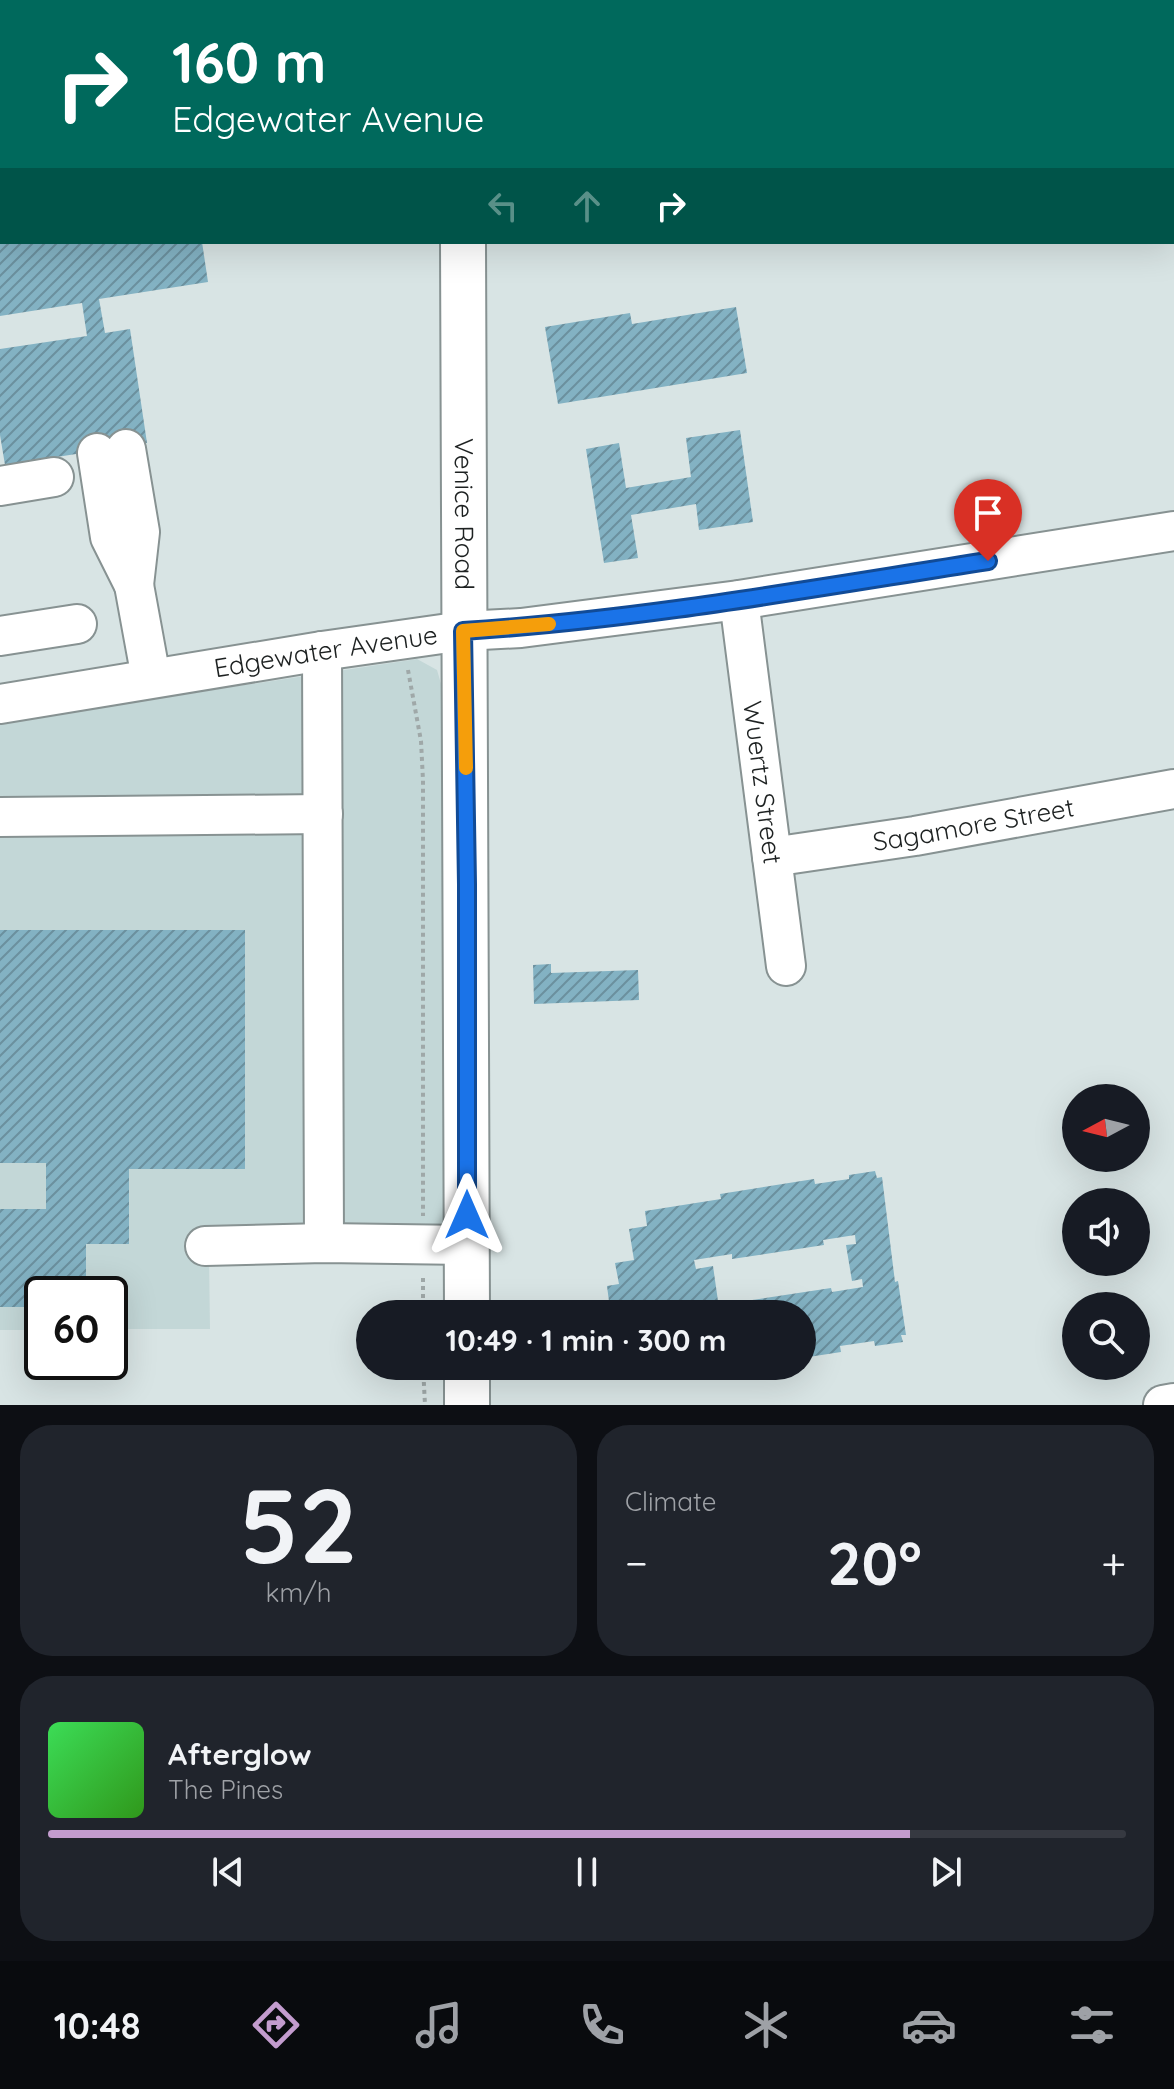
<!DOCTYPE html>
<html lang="en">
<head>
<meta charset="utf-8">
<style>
  :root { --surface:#171b24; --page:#20242c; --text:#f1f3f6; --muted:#9ea1a6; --line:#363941; --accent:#c39cce }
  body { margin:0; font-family:Quicksand,sans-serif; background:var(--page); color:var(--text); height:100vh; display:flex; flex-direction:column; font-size:30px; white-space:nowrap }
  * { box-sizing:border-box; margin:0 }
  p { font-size:26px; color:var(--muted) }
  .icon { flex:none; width:44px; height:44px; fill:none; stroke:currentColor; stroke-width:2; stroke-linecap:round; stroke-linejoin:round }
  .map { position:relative; height:1405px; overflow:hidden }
  .details { display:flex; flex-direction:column; gap:20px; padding:20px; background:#0d0f14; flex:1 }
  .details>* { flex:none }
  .guide { position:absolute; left:0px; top:0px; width:1174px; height:244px; box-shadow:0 8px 32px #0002; background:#00695c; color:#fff; overflow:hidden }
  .needle { width:52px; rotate:263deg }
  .fabs { position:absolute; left:1062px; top:1084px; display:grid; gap:16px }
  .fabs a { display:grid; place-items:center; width:88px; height:88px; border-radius:50%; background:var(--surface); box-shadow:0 8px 32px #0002; font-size:40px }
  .speed { position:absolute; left:24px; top:1276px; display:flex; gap:16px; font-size:40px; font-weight:700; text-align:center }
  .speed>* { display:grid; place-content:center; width:104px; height:104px; border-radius:50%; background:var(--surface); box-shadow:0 8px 32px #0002; line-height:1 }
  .speed .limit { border:4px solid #111; border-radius:12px; background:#fff; color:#111 }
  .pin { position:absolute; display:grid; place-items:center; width:68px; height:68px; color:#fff; margin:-82px -34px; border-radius:50% 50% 50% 0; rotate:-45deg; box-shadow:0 0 8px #0007 }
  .pin .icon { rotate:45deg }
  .me { position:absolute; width:88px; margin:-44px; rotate:0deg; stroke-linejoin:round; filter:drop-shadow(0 0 6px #0008) }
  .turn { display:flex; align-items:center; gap:28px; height:168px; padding:0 40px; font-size:36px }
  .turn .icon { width:104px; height:104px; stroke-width:2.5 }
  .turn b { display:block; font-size:56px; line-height:68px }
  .lanes { display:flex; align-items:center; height:76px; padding:0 40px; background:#0003; justify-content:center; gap:40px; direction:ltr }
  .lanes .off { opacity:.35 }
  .big { font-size:60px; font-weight:700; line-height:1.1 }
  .details .widget { flex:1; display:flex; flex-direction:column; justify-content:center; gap:12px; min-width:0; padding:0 28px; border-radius:32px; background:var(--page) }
  .details .dial { align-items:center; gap:0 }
  .dial b { font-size:104px; line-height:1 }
  .song { display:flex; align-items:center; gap:24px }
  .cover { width:96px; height:96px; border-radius:12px; background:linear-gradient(135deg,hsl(130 70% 55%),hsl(110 70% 35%)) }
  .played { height:8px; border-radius:4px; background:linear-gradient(90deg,var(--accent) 80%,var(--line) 80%) }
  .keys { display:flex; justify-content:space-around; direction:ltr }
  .heat { display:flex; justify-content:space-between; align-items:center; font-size:44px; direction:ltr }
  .details .tiles { flex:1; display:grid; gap:20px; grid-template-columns:1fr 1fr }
  .widget:last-child { grid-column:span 2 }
  .trip { position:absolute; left:356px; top:1300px; width:460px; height:80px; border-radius:40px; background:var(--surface); box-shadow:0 8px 32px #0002; font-weight:700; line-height:80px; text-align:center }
  .tab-bar { display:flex; height:128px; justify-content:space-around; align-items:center; background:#090b0e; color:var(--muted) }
  .tab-bar .icon { width:56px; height:56px }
  .tab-bar .on { color:var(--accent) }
  .tab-bar b { font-size:36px; color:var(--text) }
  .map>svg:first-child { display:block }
</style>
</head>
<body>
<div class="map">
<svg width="1174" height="1405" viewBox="0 0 1174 1405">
  <defs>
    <pattern id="building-hatch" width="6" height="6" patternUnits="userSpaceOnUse" patternTransform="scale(2)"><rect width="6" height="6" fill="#83b2c3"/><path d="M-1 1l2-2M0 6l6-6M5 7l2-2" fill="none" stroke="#6b909e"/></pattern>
  </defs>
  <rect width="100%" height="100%" fill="#d8e4e4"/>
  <polygon fill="#c3d7d7" points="417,659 437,670 443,691 447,1257 209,1256 210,1329 110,1329 110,1294 42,1294 42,1330 0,1330 0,722"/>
  <g fill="url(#building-hatch)">
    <polygon points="0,242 202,242 208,282 99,299 105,333 130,329 147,443 5,465 0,435 0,349 87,336 82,303 0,316"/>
    <polygon points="736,307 747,373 558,404 545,327 630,313 632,324"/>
    <polygon points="740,430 753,522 699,530 696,504 631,515 638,558 604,563 586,449 619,443 626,488 691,477 686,438"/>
    <polygon points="0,930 245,930 245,1169 129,1169 129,1244 86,1244 86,1294 42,1294 42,1307 0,1307 0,1209 46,1209 46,1163 0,1163"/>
    <polygon points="551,964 551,973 638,970 639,1000 534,1004 533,965"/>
    <polygon points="875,1171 877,1178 882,1177 895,1282 898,1281 906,1335 901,1335 903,1342 875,1346 874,1341 840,1346 841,1352 802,1358 802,1314 716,1314 740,1309 739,1302 831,1288 832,1292 863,1287 862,1279 852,1281 846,1245 856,1244 855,1235 823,1240 824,1245 732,1259 732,1254 694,1260 696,1269 713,1266 718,1301 700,1304 702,1314 626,1314 625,1307 610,1309 607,1286 619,1284 615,1263 634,1260 629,1229 647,1226 645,1211 721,1199 720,1194 814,1179 815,1184 849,1179 849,1175"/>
    <polygon points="656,1366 712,1366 713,1371 658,1379"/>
  </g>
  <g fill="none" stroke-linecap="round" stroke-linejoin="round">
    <defs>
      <g id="minor">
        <polyline points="0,1 5,0"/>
        <polyline points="97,453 110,537 134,585 140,532 126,449"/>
        <polyline points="0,486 54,477"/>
        <polyline points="134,585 151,678"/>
        <path id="s1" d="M739,600L786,966"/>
        <polyline points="0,636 77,624"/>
        <polyline points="322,651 324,1243"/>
        <path id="s2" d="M0,704L322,651L463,631L521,628L739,600L1174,531"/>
        <polyline points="0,817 323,814"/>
        <path id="s3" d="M772,857L915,836L1174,789"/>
        <polyline points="205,1246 324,1243 467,1245"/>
        <polyline points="1163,1405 1174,1403"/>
      </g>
      <g id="major">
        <polyline points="464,2 464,0"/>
        <path id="s4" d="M463,242L467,1314"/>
        <polyline points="467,1366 467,1405"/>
      </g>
    </defs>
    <use href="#minor" stroke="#879292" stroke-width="42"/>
    <use href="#major" stroke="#879292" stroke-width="48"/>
    <g stroke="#9fa8a8" stroke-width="4" stroke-dasharray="4 4" stroke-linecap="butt">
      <polyline points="408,670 421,741 423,780 423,1216"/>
      <polyline points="423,1314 423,1276"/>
      <polyline points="423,1366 425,1405"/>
    </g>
    <use href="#minor" stroke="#fff" stroke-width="38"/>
    <use href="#major" stroke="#fff" stroke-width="44"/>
  </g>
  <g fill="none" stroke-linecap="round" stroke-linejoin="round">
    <defs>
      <path id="route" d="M467,1215V884L463,631C639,620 814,588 988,561"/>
    </defs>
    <use href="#route" stroke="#114b97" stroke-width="20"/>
    <use href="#route" stroke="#1a73e8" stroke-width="14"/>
    <polyline stroke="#f59e0b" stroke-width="14" points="466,768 463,631 549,624"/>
  </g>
  <g text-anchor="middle" stroke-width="7" stroke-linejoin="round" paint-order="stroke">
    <g font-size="26" fill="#1d2121" stroke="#e6f1f1">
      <text dy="9" stroke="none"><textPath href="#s4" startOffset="272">Venice Road</textPath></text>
      <text dy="9" stroke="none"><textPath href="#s2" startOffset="330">Edgewater Avenue</textPath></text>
      <text dy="9" stroke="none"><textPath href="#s1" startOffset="184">Wuertz Street</textPath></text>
      <text dy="9" stroke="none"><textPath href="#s3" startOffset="204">Sagamore Street</textPath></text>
    </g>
  </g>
</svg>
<div class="fabs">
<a><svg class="needle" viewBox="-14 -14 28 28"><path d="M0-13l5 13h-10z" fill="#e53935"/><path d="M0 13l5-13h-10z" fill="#9ea1a6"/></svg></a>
<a><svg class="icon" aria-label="sound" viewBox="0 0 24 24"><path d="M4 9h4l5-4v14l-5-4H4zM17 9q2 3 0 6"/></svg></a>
<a><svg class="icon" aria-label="search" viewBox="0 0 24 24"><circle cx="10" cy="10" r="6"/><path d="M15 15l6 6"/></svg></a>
</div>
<div class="speed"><div class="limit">60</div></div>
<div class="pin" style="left:988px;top:561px;background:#d93025"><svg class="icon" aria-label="arrive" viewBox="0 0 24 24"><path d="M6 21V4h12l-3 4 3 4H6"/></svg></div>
<svg class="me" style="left:467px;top:1215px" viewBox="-20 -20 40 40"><path d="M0-17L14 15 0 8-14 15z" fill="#1a73e8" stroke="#fff" stroke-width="4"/></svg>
<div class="trip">10:49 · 1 min · 300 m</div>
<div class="guide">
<div class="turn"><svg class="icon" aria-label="right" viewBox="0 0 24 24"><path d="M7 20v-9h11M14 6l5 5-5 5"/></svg><div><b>160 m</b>Edgewater Avenue</div></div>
<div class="lanes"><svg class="icon off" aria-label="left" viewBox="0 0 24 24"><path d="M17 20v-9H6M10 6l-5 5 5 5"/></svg><svg class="icon off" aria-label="ahead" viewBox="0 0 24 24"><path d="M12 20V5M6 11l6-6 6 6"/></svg><svg class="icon" aria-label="right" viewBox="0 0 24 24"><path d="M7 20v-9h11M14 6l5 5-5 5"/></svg></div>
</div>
</div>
<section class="details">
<div class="tiles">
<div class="widget dial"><b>52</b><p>km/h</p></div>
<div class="widget"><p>Climate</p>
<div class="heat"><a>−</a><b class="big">20°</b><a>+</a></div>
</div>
<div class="widget">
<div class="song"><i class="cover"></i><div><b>Afterglow</b><p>The Pines</p></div></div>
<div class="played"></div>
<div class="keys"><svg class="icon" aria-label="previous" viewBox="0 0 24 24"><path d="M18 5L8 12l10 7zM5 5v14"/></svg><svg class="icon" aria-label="pause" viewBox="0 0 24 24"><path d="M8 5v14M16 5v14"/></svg><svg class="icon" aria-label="next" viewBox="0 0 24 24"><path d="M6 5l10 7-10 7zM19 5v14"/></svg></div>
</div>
</div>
</section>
<nav class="tab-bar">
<b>10:48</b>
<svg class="icon on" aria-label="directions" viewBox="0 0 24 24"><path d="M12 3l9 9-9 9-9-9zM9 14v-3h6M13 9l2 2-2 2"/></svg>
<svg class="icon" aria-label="music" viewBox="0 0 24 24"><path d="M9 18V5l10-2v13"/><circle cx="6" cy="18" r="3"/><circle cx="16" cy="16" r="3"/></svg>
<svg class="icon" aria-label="phone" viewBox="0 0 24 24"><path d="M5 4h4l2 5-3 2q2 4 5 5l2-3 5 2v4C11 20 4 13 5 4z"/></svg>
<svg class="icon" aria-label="climate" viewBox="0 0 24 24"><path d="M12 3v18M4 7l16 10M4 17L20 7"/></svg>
<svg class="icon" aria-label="car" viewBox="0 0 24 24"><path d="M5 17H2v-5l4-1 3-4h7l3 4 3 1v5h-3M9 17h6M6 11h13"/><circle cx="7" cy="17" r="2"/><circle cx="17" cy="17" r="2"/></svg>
<svg class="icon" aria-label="filters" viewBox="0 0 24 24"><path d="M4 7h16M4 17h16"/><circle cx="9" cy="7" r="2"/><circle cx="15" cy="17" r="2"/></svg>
</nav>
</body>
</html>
